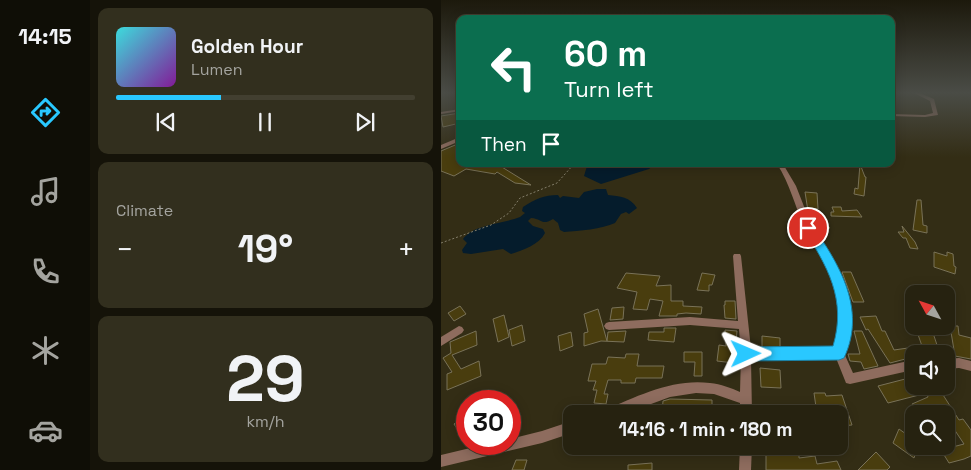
<!DOCTYPE html>
<html lang="en">
<head>
<meta charset="utf-8">
<style>
  :root { --surface:#262210; --page:#322f1e; --text:#f1f3f6; --muted:#a4a49f; --line:#423f30; --accent:#29c8ff }
  body { margin:0; font-family:"Space Grotesk",sans-serif; background:var(--page); color:var(--text); height:100vh; display:flex; flex-direction:column; font-size:19px; white-space:nowrap }
  * { box-sizing:border-box; margin:0 }
  p { font-size:16px; color:var(--muted) }
  .icon { flex:none; width:28px; height:28px; fill:none; stroke:currentColor; stroke-width:2; stroke-linecap:round; stroke-linejoin:round }
  .map { position:relative; flex:1; overflow:hidden }
  .drawer { display:flex; flex-direction:column; gap:8px; padding:8px; background:#151309; width:351px }
  .drawer>* { flex:none }
  .banner { position:absolute; left:15px; top:15px; width:439px; height:152px; border-radius:10px; box-shadow:0 2px 12px #0003,0 0 0 1px var(--line); background:#0b6e4f; color:#fff; overflow:hidden }
  .needle { width:32px; rotate:310deg }
  .fabs { position:absolute; left:464px; top:285px; display:grid; gap:10px }
  .fabs a { display:grid; place-items:center; width:50px; height:50px; border-radius:10px; background:var(--surface); box-shadow:0 2px 12px #0003,0 0 0 1px var(--line); font-size:25px }
  .speed { position:absolute; left:15px; top:390px; display:flex; gap:10px; font-size:25px; font-weight:700; text-align:center }
  .speed>* { display:grid; place-content:center; width:65px; height:65px; border-radius:50%; background:var(--surface); box-shadow:0 2px 12px #0003,0 0 0 1px var(--line); line-height:1 }
  .speed .limit { border:8px solid #d22; background:#fff; color:#111 }
  .pin { position:absolute; display:grid; place-items:center; width:42px; height:42px; color:#fff; margin:-21px; border:2px solid #fff; border-radius:50%; box-shadow:0 1px 5px #0007 }
  .me { position:absolute; width:55px; margin:-28px; rotate:89deg; stroke-linejoin:round; filter:drop-shadow(0 0 4px #0008) }
  .turn { display:flex; align-items:center; gap:18px; height:105px; padding:0 25px; font-size:22px }
  .turn .icon { width:65px; height:65px; stroke-width:2.5 }
  .turn b { display:block; font-size:35px; line-height:42px }
  .then { display:flex; align-items:center; height:48px; padding:0 25px; background:#0003; gap:10px; font-size:19px }
  .big { font-size:38px; font-weight:700; line-height:1.1 }
  .drawer .tile { flex:1; display:flex; flex-direction:column; justify-content:center; gap:8px; min-width:0; padding:0 18px; border-radius:10px; background:var(--page) }
  .drawer .dial { align-items:center; gap:0 }
  .dial b { font-size:65px; line-height:1 }
  .song { display:flex; align-items:center; gap:15px }
  .cover { width:60px; height:60px; border-radius:8px; background:linear-gradient(135deg,hsl(180 70% 55%),hsl(290 70% 35%)) }
  .played { height:5px; border-radius:2px; background:linear-gradient(90deg,var(--accent) 35%,var(--line) 35%) }
  .keys { display:flex; justify-content:space-around; direction:ltr }
  .heat { display:flex; justify-content:space-between; align-items:center; font-size:28px; direction:ltr }
  .trip { position:absolute; left:122px; top:405px; width:285px; height:50px; border-radius:10px; background:var(--surface); box-shadow:0 2px 12px #0003,0 0 0 1px var(--line); font-weight:700; line-height:50px; text-align:center }
  main { display:flex; flex:1; min-height:0 }
  .dock { display:flex; flex-direction:column; width:90px; justify-content:space-around; align-items:center; background:#0f0e06; color:var(--muted) }
  .dock .icon { width:35px; height:35px }
  .dock .active { color:var(--accent) }
  .dock b { font-size:22px; color:var(--text) }
  .map>svg:first-child { display:block }
</style>
</head>
<body>
<main>
<nav class="dock">
<b>14:15</b>
<svg class="icon active" aria-label="directions" viewBox="0 0 24 24"><path d="M12 3l9 9-9 9-9-9zM9 14v-3h6M13 9l2 2-2 2"/></svg>
<svg class="icon" aria-label="music" viewBox="0 0 24 24"><path d="M9 18V5l10-2v13"/><circle cx="6" cy="18" r="3"/><circle cx="16" cy="16" r="3"/></svg>
<svg class="icon" aria-label="phone" viewBox="0 0 24 24"><path d="M5 4h4l2 5-3 2q2 4 5 5l2-3 5 2v4C11 20 4 13 5 4z"/></svg>
<svg class="icon" aria-label="climate" viewBox="0 0 24 24"><path d="M12 3v18M4 7l16 10M4 17L20 7"/></svg>
<svg class="icon" aria-label="car" viewBox="0 0 24 24"><path d="M5 17H2v-5l4-1 3-4h7l3 4 3 1v5h-3M9 17h6M6 11h13"/><circle cx="7" cy="17" r="2"/><circle cx="17" cy="17" r="2"/></svg>
</nav>
<section class="drawer">
<div class="tile">
<div class="song"><i class="cover"></i><div><b>Golden Hour</b><p>Lumen</p></div></div>
<div class="played"></div>
<div class="keys"><svg class="icon" aria-label="previous" viewBox="0 0 24 24"><path d="M18 5L8 12l10 7zM5 5v14"/></svg><svg class="icon" aria-label="pause" viewBox="0 0 24 24"><path d="M8 5v14M16 5v14"/></svg><svg class="icon" aria-label="next" viewBox="0 0 24 24"><path d="M6 5l10 7-10 7zM19 5v14"/></svg></div>
</div>
<div class="tile"><p>Climate</p>
<div class="heat"><a>−</a><b class="big">19°</b><a>+</a></div>
</div>
<div class="tile dial"><b>29</b><p>km/h</p></div>
</section>
<div class="map">
<svg width="530" height="470" viewBox="0 0 530 470">
  <rect width="100%" height="100%" fill="#332d15"/>
  <g fill="#051c2c">
    <polygon points="143,164 214,164 208,169 160,184 143,176 146,166"/>
    <path d="M156,189H165L167,195C179,196 189,197 196,208L188,214L185,212L180,214L174,223C161,229 138,231 123,232L119,230L117,223L112,219C100,226 102,219 90,218L87,221L92,226L102,229L104,233C98,245 82,250 70,254L62,249L30,254L22,253L21,250L26,243L22,239C33,224 62,224 79,217L84,213L81,211L82,207C94,199 103,195 117,195L119,198L122,196L138,198L143,192Z"/>
  </g>
  <g fill="#493d0e" stroke="#797258">
    <polygon points="19,113 19,123 2,127 0,116"/>
    <polygon points="19,143 19,164 52,166 56,164 90,185 74,183 56,172 54,174 25,169 13,176 0,171 0,151"/>
    <polygon points="419,164 424,177 425,177 423,196 413,194 414,188 417,189"/>
    <polygon points="364,192 376,193 377,209 371,209 389,228 376,230 372,226 367,211"/>
    <polygon points="476,200 480,200 482,225 486,226 486,233 472,230"/>
    <polygon points="391,207 400,207 401,211 416,210 421,217 390,216 390,212 393,212"/>
    <polygon points="461,226 474,242 477,249 469,248 465,238 462,238 457,232 463,232"/>
    <polygon points="493,252 506,256 506,252 512,254 513,266 515,267 514,274 493,267"/>
    <polygon points="401,272 410,272 423,302 412,302"/>
    <polygon points="185,273 219,276 215,286 230,285 230,301 242,301 242,306 261,307 260,314 245,313 236,314 236,316 218,316 222,301 209,299 206,310 192,309 196,292 176,288"/>
    <polygon points="261,273 274,275 271,285 268,285 268,291 256,290"/>
    <polygon points="284,301 294,301 295,319 284,318 283,305 284,305"/>
    <polygon points="19,306 25,314 13,321 7,313"/>
    <polygon points="183,307 182,319 169,320 171,308"/>
    <polygon points="157,309 166,341 167,332 185,331 183,342 160,341 143,346 143,333 147,332 143,314"/>
    <polygon points="63,315 68,337 57,342 52,319"/>
    <polygon points="435,316 441,331 444,331 453,350 481,346 474,326 478,326 490,327 497,348 493,347 496,353 472,354 472,357 449,363 427,329 425,330 419,317"/>
    <polygon points="81,325 84,341 71,346 68,330"/>
    <polygon points="509,326 517,326 518,335 530,338 530,359 514,356"/>
    <polygon points="223,328 235,328 233,342 207,340 208,332 223,332"/>
    <polygon points="284,330 296,331 293,363 276,361 278,345 285,346"/>
    <polygon points="35,331 36,345 11,355 20,369 38,361 40,376 6,390 6,374 11,372 2,358 10,353 9,342"/>
    <polygon points="413,331 421,331 437,366 423,369 420,362 409,361 407,354 419,354"/>
    <polygon points="130,332 132,346 119,351 117,336"/>
    <polygon points="321,336 339,338 339,347 321,347"/>
    <polygon points="243,352 261,352 261,376 253,376 254,362 243,362"/>
    <polygon points="185,354 198,354 196,366 223,366 221,378 195,378 194,383 180,383 180,380 167,380 163,394 167,394 165,404 153,403 156,390 152,390 155,381 147,381 151,364 165,364 167,357 184,358"/>
    <polygon points="319,368 339,370 340,388 320,387"/>
    <polygon points="472,377 472,386 477,386 482,394 447,403 437,386"/>
    <polygon points="497,387 518,420 522,419 530,430 530,456 523,459 508,463 500,450 523,444 505,417 505,414 478,414 471,404 487,397 484,389"/>
    <polygon points="373,393 384,393 385,396 401,395 411,425 399,426 399,414 393,414 391,408 375,407"/>
    <polygon points="229,399 271,400 271,414 221,414 222,401"/>
    <polygon points="26,414 26,444 13,424"/>
    <polygon points="458,429 472,439 472,446 477,446 473,458 452,443"/>
    <polygon points="325,447 344,449 344,455 358,455 358,458 374,456 376,464 396,461 400,470 325,470"/>
    <polygon points="435,452 449,467 446,470 417,470"/>
    <polygon points="75,460 86,460 83,470 71,470"/>
    <polygon points="211,463 211,470 187,470 187,465"/>
  </g>
  <g fill="none" stroke-linecap="round" stroke-linejoin="round">
    <polyline stroke="#837e6a" stroke-width="1" stroke-dasharray="2 2" stroke-linecap="butt" points="0,243 50,225 68,213 79,198 116,183 133,164"/>
    <g fill="#8e6c5e" fill-rule="evenodd">
      <polygon points="471,92 476,92 493,99 497,115 484,117 450,116 450,114 484,115 492,113 489,101"/>
      <polygon points="19,109 19,111 0,114 0,112"/>
      <polygon points="19,137 19,141 0,149 0,145"/>
      <path d="M336,164H342L355,186L371,227L394,263L403,285L406,296L408,319L403,353L412,373L472,360V370L409,384L405,383L395,358L310,359L311,414H299V403L273,394L255,393L229,397L183,414H162L164,410C196,396 233,378 269,383C280,384 290,388 299,392L300,354L298,329L249,325L168,330L165,329L163,326L165,323L168,322L249,317L297,321L292,256L293,254H299L300,256L310,349L394,348C401,318 400,287 384,259C377,249 369,239 363,227C354,206 349,184 336,164Z"/>
      <polygon points="18,326 21,327 23,330 21,333 0,346 0,337"/>
      <polygon points="518,358 530,361 530,371 518,368 505,369 505,359"/>
      <polygon points="131,421 131,433 101,443 0,467 0,455 46,444 69,444 69,439 101,431"/>
      <polygon points="299,446 311,446 310,470 298,470"/>
    </g>
  </g>
  <linearGradient id="sky" x2="0" y2="1"><stop stop-color="#1c190c"/><stop offset="0.59" stop-color="#4a4c46"/><stop offset="1" stop-color="#4a4c46" stop-opacity="0"/></linearGradient>
  <rect width="530" height="157" fill="url(#sky)"/>
  <path fill="#29c8ff" stroke="#1b82a6" d="M367,224L371,225C398,264 426,309 403,358L398,360L305,361L300,359L297,354L300,349L305,347L392,346C406,299 386,266 362,228Z"/>
</svg>
<div class="fabs">
<a><svg class="needle" viewBox="-14 -14 28 28"><path d="M0-13l5 13h-10z" fill="#e53935"/><path d="M0 13l5-13h-10z" fill="#a4a49f"/></svg></a>
<a><svg class="icon" aria-label="sound" viewBox="0 0 24 24"><path d="M4 9h4l5-4v14l-5-4H4zM17 9q2 3 0 6"/></svg></a>
<a><svg class="icon" aria-label="search" viewBox="0 0 24 24"><circle cx="10" cy="10" r="6"/><path d="M15 15l6 6"/></svg></a>
</div>
<div class="speed"><div class="limit">30</div></div>
<div class="pin" style="left:367px;top:228px;background:#d93025"><svg class="icon" aria-label="arrive" viewBox="0 0 24 24"><path d="M6 21V4h12l-3 4 3 4H6"/></svg></div>
<svg class="me" style="left:305px;top:354px" viewBox="-20 -20 40 40"><path d="M0-17L14 15 0 8-14 15z" fill="#29c8ff" stroke="#fff" stroke-width="4"/></svg>
<div class="trip">14:16 · 1 min · 180 m</div>
<div class="banner">
<div class="turn"><svg class="icon" aria-label="left" viewBox="0 0 24 24"><path d="M17 20v-9H6M10 6l-5 5 5 5"/></svg><div><b>60 m</b>Turn left</div></div>
<div class="then">Then<svg class="icon" aria-label="arrive" viewBox="0 0 24 24"><path d="M6 21V4h12l-3 4 3 4H6"/></svg></div>
</div>
</div>
</main>
</body>
</html>
